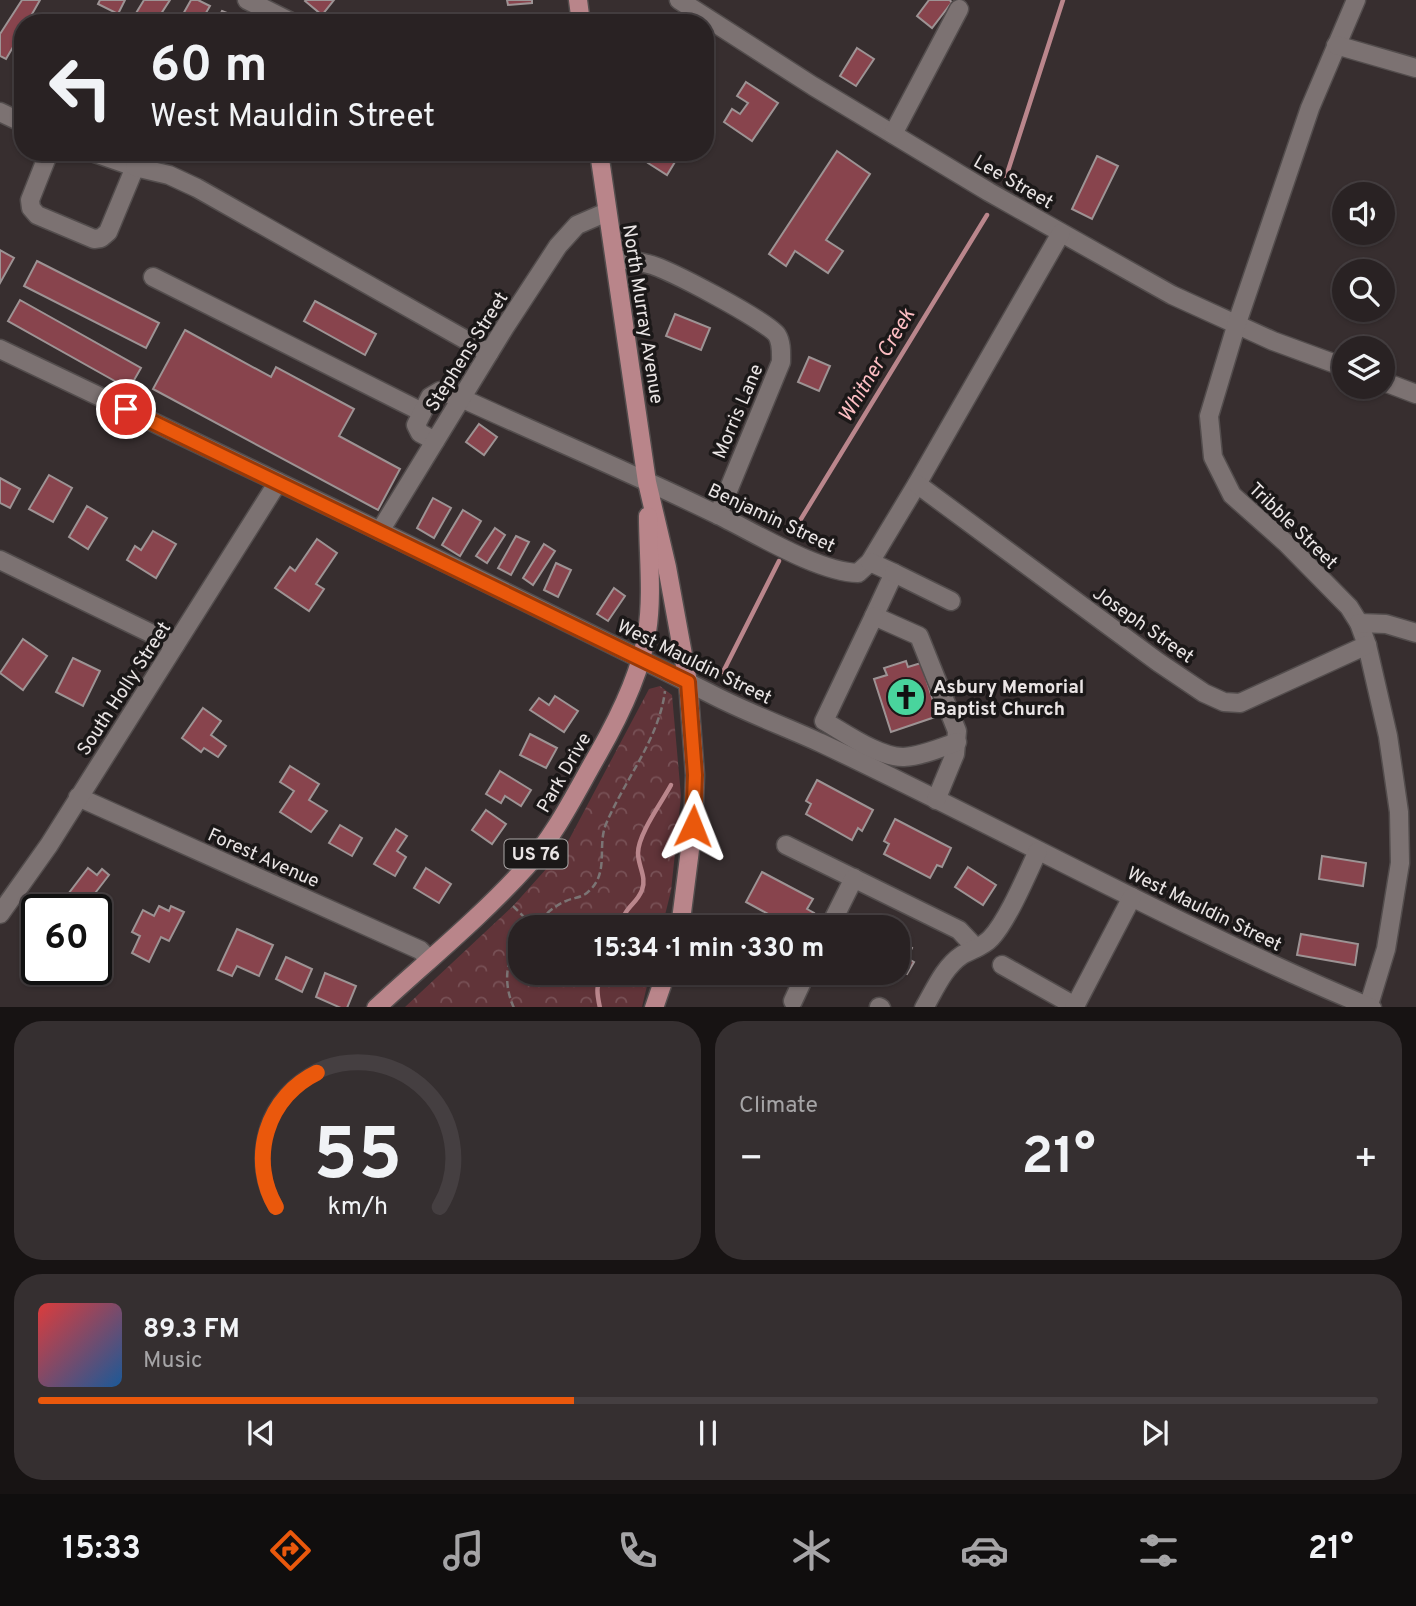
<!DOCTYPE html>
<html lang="en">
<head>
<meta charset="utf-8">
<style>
  :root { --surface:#292223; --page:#352f30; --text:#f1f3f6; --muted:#a5a4a6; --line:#453f41; --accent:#ea580c }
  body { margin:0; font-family:Overpass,sans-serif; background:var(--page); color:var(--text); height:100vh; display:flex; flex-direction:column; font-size:26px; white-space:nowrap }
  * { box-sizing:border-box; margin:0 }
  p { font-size:23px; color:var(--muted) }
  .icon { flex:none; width:38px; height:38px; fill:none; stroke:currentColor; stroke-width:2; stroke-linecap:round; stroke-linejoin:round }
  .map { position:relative; height:1007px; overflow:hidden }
  .details { display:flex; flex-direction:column; gap:14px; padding:14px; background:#171313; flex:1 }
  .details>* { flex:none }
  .top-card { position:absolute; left:14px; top:14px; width:700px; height:147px; border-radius:28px; box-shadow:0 2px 5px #0004,0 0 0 2px var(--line); background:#292223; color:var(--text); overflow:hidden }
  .tools { position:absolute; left:1332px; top:182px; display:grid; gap:14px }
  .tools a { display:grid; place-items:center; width:63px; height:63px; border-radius:50%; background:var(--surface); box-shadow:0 2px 5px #0004,0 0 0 2px var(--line); font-size:35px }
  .speed { position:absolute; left:21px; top:894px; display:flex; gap:14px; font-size:35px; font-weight:700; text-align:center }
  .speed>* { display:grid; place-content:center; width:91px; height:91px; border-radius:50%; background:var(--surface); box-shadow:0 2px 5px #0004,0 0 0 2px var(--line); line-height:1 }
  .speed .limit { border:4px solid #111; border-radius:10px; background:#fff; color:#111 }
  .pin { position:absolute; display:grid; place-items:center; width:60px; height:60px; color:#fff; margin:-30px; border:4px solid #fff; border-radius:50%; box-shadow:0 2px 7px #0007 }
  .me { position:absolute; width:77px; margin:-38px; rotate:2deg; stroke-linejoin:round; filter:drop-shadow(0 0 5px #0008) }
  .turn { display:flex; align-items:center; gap:24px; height:147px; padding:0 21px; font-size:32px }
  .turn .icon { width:91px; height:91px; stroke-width:2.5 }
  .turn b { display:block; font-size:49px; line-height:60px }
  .big { font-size:52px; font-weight:700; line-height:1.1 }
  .details .tile { flex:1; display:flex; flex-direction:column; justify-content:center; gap:10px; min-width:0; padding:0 24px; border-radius:28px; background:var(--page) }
  .details .dial { align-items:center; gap:0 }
  .dial svg { height:182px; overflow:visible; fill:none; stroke:var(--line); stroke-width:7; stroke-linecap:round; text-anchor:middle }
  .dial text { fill:var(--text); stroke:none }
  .song { display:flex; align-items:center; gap:21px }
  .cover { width:84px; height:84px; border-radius:10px; background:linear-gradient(135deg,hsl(0 70% 55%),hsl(210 70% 35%)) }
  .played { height:7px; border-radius:4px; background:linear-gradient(90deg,var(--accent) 40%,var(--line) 40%) }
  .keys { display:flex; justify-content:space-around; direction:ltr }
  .heat { display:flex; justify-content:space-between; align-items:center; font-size:38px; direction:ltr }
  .details .tiles { flex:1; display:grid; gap:14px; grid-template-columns:1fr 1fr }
  .tile:last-child { grid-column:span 2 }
  .trip { position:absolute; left:508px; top:915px; width:402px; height:70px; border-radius:28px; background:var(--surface); box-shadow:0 2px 5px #0004,0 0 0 2px var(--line); font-weight:700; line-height:70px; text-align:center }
  .tabs { display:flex; height:112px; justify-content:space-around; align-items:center; background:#100e0e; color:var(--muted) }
  .tabs .icon { width:49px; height:49px }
  .tabs .selected { color:var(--accent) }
  .tabs b { font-size:32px; color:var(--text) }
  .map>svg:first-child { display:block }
</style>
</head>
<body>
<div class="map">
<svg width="1416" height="1008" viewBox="0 0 1416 1008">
  <defs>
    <pattern id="forest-crowns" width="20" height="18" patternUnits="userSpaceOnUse" patternTransform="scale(1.75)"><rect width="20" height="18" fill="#613439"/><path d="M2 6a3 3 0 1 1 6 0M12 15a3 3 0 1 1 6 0" fill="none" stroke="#785156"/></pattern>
  </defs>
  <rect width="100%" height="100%" fill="#372e2f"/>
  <polygon fill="url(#forest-crowns)" points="660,686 672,695 681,796 671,891 662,927 520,928 520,973 650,973 642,1007 405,1007 513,906 564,849 649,689"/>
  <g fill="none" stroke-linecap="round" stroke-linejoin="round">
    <g stroke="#ba868c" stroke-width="4.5">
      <polyline points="1005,180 1063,0"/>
      <polyline points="793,532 987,215"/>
      <polyline points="723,672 779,561"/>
      <path d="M622,928C622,907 636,906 642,890C647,877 638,866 638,853C638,834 662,802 671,785"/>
      <path d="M600,1008C596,989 594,983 612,973"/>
    </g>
  </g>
  <g fill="#88444d" stroke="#9d9394" stroke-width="2">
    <polygon points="22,0 40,0 27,23 23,23 23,30 6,59 0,56 0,34"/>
    <polygon points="100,0 125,0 118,14 98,4"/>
    <polygon points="144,0 170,0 155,23 130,23"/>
    <polygon points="191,0 198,0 210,6 200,23 178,23"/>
    <polygon points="306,0 334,0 322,15 305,1"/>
    <polygon points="507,0 532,0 532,3 508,5"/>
    <polygon points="929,0 949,0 952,2 932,28 917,16"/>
    <polygon points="222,11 232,15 230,19 236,23 216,23"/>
    <polygon points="449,16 462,23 445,23"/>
    <polygon points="857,48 874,59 856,86 840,76"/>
    <polygon points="746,82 778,103 752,141 724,122 732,109 740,114 748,103 737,96"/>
    <polygon points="837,151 870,174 826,240 843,251 828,273 795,251 786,266 769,254"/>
    <polygon points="655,152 681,152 667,175 648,163"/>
    <polygon points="1097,156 1118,166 1092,219 1072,209"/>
    <polygon points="0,250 14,258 0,283"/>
    <polygon points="37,261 159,323 146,348 24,286"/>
    <polygon points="20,300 141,368 129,389 8,321"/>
    <polygon points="315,301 376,334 365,355 304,321"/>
    <polygon points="675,314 710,328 701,350 666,336"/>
    <polygon points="185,330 271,377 276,367 354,409 339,436 400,469 378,510 153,389"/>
    <polygon points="809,357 830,366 819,391 798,382"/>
    <polygon points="479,424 497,437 484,455 466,442"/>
    <polygon points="49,475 72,488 53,522 29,509"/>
    <polygon points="0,478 20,489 10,508 0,503"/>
    <polygon points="433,498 451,508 434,538 417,528"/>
    <polygon points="87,506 107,518 88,549 69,537"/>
    <polygon points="463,510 481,521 460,556 442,545"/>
    <polygon points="495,528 505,535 487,563 476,556"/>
    <polygon points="153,531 176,544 156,578 127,560 135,546 141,550"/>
    <polygon points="516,536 529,542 511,575 498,568"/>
    <polygon points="317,539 337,553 316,584 324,589 309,611 275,588 290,567 295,571"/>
    <polygon points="544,544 555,551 533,585 523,578"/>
    <polygon points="556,563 571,570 558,597 544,590"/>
    <polygon points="614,588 625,596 608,621 597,614"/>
    <polygon points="23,639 47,656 23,690 0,673"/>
    <polygon points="73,658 100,671 83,706 56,692"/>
    <polygon points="906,661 908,667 921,663 938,716 891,732 874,679 887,675 884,668"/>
    <polygon points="555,696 578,711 564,732 530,710 539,698 549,705"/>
    <polygon points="203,708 221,721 211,735 226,746 218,757 204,748 201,752 182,738"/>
    <polygon points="530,734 557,748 546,768 520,755"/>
    <polygon points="290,766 319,784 309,800 327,811 311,832 280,812 294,791 280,782"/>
    <polygon points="500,771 531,790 521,806 505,796 501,803 486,794"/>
    <polygon points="817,780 873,810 862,831 858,828 852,840 806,814 811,804 806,801"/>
    <polygon points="486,810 506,824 492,844 472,830"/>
    <polygon points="895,819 951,848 942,867 937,865 930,878 884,854 889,844 884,841"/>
    <polygon points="340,825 362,838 352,856 329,843"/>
    <polygon points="396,829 407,836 397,851 406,857 395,876 374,864"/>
    <polygon points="1322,856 1366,863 1363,886 1319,879"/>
    <polygon points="968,867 996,885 983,905 955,887"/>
    <polygon points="88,868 97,875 102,869 109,875 82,910 56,910"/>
    <polygon points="426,868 451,884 439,903 414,888"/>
    <polygon points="762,872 813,899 807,909 814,913 807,926 800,922 797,928 794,928 746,902"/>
    <polygon points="159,906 169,911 171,906 184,912 169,941 161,937 149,962 132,953 140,936 132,932 143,910 154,916"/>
    <polygon points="237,929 273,945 259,976 237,966 232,976 218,970"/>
    <polygon points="1301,934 1358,944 1355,965 1297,955"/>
    <polygon points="898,940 912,948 907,958 914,962 907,974 903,972 898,980 885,973 898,973"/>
    <polygon points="286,957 312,969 302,992 276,979"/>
    <polygon points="325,973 356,986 347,1008 341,1008 316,997"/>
  </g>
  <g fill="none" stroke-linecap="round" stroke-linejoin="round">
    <defs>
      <g id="minor">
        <polyline points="247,0 293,23"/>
        <polyline points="679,0 813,86 989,192 1172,295 1273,341 1344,367"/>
        <polyline points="1356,0 1310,108 1237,323 1209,416 1213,457 1232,495 1286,543 1349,607 1359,623 1367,645 1388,736 1399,812 1400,863 1386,949 1368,1008"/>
        <polyline points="1336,45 1416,68"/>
        <polyline points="0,112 23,123"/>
        <polyline points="893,134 959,9"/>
        <polyline points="49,152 30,200 31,208 37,215 94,239 101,238 108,232 135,167 92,152"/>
        <polyline points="135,167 169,175 197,188 489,353"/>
        <path d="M615,259C626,260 638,261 648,264C667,268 767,321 777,335C782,343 781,354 781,362L718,515"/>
        <polyline points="153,277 422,412"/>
        <path d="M0,349C237,462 474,575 709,693C745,712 784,726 821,743C1005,830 1184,930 1372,1008"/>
        <polyline points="1382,381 1416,394"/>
        <path d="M435,441L420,433L416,425L430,397L440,391L461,398C546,437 632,473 716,514C754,532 817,572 858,573L870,562L917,484L1061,233"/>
        <polyline points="917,484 1158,662 1204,693 1224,702 1240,703 1367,645"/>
        <polyline points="380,531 505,327 558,246 577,225 607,212"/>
        <polyline points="0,560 175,645"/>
        <polyline points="870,562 894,573 874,616 919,636 957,731 955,754 936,800"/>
        <polyline points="894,573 951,601"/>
        <path d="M874,616L824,721C845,733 880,758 904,757C922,756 940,748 957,742"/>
        <polyline points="1359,623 1386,624 1416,633"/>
        <polyline points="78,797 420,950 429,959"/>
        <polyline points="786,845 959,930 976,948"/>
        <polyline points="0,914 49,845 278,482"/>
        <polyline points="829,928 854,878"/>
        <polyline points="1002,965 1075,1006"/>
        <polyline points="793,1001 806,973"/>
        <polyline points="879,1007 881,1008"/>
        <path d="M924,1008C935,989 944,967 962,955C972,949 983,947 991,938C1008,920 1027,874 1038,851"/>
        <polyline points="1074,1008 1132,897"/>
      </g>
      <g id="major">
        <polyline points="578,0 581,23"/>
        <polyline points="599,152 647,482 667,567 688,682 695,775 693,826 680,928"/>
        <path d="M376,1008C427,961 481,917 527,866C556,834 576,792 598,754C618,719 641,673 647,632C653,595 648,554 648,516"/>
        <polyline points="654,1008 666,973"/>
      </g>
    </defs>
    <use href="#minor" stroke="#534d4d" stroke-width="21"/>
    <use href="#major" stroke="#534d4d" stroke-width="21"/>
    <g stroke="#7b7474" stroke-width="2.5" stroke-dasharray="7 3.5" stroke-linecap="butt">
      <polyline points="513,906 533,926"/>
      <path d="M532,928C542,918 553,906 566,901C575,897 583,898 590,890C609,872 597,846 606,824C625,779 659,739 665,691"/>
      <path d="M514,1008C504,986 504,961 520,942"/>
    </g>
    <use href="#minor" stroke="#7c7272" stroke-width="18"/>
    <use href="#major" stroke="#b9858a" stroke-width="18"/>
  </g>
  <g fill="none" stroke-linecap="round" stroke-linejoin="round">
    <defs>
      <polyline id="route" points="126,409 688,682 695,775 693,826"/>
    </defs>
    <use href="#route" stroke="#983908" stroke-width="18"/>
    <use href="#route" stroke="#ea580c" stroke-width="12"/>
  </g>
  <defs>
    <symbol id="church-disc" viewBox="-11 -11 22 22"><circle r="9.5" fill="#49d49d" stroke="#1b1818"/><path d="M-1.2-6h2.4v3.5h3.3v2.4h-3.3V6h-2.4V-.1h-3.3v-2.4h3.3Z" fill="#111"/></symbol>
  </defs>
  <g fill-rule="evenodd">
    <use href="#church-disc" x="884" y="675" width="44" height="44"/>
  </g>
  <g text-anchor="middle" stroke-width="7" stroke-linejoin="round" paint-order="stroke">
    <rect fill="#1b1818" stroke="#aca8a8" stroke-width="2" x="504.5" y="839.5" width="63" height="29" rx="5"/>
    <g font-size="18" font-weight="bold" fill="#eae5e5">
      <text x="536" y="860">US 76</text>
    </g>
    <g font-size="19" fill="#eae5e5" stroke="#1b1818">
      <text transform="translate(1014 181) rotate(30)" y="7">Lee Street</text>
      <text transform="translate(644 314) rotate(81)" y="7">North Murray Avenue</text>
      <text transform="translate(466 351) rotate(-58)" y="7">Stephens Street</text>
      <text transform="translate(737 411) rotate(-67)" y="7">Morris Lane</text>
      <text transform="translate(772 517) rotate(25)" y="7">Benjamin Street</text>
      <text transform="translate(1294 525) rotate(44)" y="7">Tribble Street</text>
      <text transform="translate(1144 624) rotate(35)" y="7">Joseph Street</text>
      <text transform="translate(695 661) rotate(26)" y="7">West Mauldin Street</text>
      <text transform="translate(123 688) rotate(-57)" y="7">South Holly Street</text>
      <text transform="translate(563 772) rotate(-60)" y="7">Park Drive</text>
      <text transform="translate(264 857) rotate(24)" y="7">Forest Avenue</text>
      <text transform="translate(1205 908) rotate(26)" y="7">West Mauldin Street</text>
    </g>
    <g font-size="19" font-weight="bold" fill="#eae5e5" stroke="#1b1818" text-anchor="start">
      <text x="933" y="693">Asbury Memorial<tspan x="933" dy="22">Baptist Church</tspan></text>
    </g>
    <g font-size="21" font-style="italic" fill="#fcbdc2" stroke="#1b1818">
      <text transform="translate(876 365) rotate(-59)" y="7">Whitner Creek</text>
    </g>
  </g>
</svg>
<div class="tools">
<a><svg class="icon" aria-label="sound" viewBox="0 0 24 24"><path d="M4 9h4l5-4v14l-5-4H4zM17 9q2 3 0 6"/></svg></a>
<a><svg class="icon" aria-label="search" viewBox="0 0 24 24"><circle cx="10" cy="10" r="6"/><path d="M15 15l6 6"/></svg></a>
<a><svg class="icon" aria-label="layers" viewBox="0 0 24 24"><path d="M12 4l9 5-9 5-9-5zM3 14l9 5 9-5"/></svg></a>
</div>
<div class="speed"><div class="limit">60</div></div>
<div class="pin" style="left:126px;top:409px;background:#d93025"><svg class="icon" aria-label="arrive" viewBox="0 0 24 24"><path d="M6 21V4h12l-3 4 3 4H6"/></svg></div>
<svg class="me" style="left:693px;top:826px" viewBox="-20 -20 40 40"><path d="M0-17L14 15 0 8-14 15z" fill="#ea580c" stroke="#fff" stroke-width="4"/></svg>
<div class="trip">15:34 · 1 min · 330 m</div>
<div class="top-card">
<div class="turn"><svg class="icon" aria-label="left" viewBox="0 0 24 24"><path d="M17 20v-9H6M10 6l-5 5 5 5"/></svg><div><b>60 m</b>West Mauldin Street</div></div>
</div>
</div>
<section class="details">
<div class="tiles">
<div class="tile dial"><svg viewBox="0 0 100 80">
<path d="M14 69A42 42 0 1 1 86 69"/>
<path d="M14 69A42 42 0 0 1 32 10" stroke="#ea580c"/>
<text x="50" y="56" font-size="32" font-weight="700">55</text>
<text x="50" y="72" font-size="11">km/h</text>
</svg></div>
<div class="tile"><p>Climate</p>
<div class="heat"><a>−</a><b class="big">21°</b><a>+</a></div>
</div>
<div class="tile">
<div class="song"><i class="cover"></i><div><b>89.3 FM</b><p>Music</p></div></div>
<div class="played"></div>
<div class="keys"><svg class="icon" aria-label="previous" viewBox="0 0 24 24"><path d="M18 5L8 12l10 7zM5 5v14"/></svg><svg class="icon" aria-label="pause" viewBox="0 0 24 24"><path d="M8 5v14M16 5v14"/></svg><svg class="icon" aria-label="next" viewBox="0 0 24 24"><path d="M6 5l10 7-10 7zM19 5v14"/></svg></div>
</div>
</div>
</section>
<nav class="tabs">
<b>15:33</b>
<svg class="icon selected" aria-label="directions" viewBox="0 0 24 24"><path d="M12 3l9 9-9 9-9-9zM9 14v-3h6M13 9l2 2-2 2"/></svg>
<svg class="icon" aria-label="music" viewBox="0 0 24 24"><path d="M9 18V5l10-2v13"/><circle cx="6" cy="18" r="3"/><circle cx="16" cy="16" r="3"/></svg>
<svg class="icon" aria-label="phone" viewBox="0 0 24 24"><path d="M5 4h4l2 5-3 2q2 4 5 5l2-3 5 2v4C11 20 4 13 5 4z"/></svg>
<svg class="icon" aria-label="climate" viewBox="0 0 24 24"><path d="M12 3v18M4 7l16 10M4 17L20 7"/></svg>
<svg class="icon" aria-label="car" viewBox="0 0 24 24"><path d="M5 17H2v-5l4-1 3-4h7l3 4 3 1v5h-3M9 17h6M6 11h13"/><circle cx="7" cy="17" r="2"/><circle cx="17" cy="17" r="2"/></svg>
<svg class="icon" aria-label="filters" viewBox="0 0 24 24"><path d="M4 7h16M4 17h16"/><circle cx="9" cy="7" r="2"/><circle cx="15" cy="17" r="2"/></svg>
<b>21°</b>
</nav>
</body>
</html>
